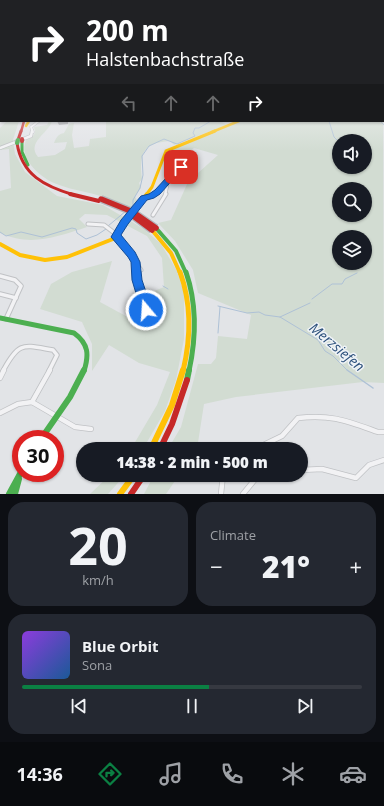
<!DOCTYPE html>
<html lang="en">
<head>
<meta charset="utf-8">
<style>
  :root { --surface:#171b24; --page:#242831; --text:#f1f3f6; --muted:#9ea1a6; --line:#363941; --accent:#0b8043 }
  body { margin:0; font-family:"Open Sans",sans-serif; background:var(--page); color:var(--text); height:100vh; display:flex; flex-direction:column; font-size:15px; white-space:nowrap }
  * { box-sizing:border-box; margin:0 }
  p { font-size:13px; color:var(--muted) }
  .icon { flex:none; width:22px; height:22px; fill:none; stroke:currentColor; stroke-width:2; stroke-linecap:round; stroke-linejoin:round }
  .map { position:relative; height:494px; overflow:hidden }
  .drawer { display:flex; flex-direction:column; gap:8px; padding:8px; background:#0d0f14; flex:1 }
  .drawer>* { flex:none }
  .banner { position:absolute; left:0px; top:0px; width:384px; height:122px; box-shadow:0 1px 3px #0004; background:#202124; color:#fff; overflow:hidden }
  .controls { position:absolute; left:332px; top:134px; display:grid; gap:8px }
  .controls a { display:grid; place-items:center; width:40px; height:40px; border-radius:50%; background:var(--surface); box-shadow:0 1px 3px #0004; font-size:20px }
  .speed { position:absolute; left:12px; top:430px; display:flex; gap:8px; font-size:20px; font-weight:700; text-align:center }
  .speed>* { display:grid; place-content:center; width:52px; height:52px; border-radius:50%; background:var(--surface); box-shadow:0 1px 3px #0004; line-height:1 }
  .speed .limit { border:6px solid #d22; background:#fff; color:#111 }
  .pin { position:absolute; display:grid; place-items:center; width:34px; height:34px; color:#fff; margin:-17px; border-radius:8px; box-shadow:0 2px 6px #0006 }
  .me { position:absolute; width:44px; margin:-22px; rotate:342deg; stroke-linejoin:round; filter:drop-shadow(0 0 3px #0008) }
  .turn { display:flex; align-items:center; gap:14px; height:84px; padding:0 20px; font-size:18px }
  .turn .icon { width:52px; height:52px; stroke-width:2.5 }
  .turn b { display:block; font-size:28px; line-height:34px }
  .lanes { display:flex; align-items:center; height:38px; padding:0 20px; background:#0003; justify-content:center; gap:20px; direction:ltr }
  .lanes .off { opacity:.35 }
  .big { font-size:30px; font-weight:800; line-height:1.1 }
  .drawer .card { flex:1; display:flex; flex-direction:column; justify-content:center; gap:6px; min-width:0; padding:0 14px; border-radius:16px; background:var(--page) }
  .drawer .dial { align-items:center; gap:0 }
  .dial b { font-size:52px; line-height:1 }
  .song { display:flex; align-items:center; gap:12px }
  .cover { width:48px; height:48px; border-radius:6px; background:linear-gradient(135deg,hsl(270 70% 55%),hsl(210 70% 35%)) }
  .played { height:4px; border-radius:2px; background:linear-gradient(90deg,var(--accent) 55%,var(--line) 55%) }
  .keys { display:flex; justify-content:space-around; direction:ltr }
  .heat { display:flex; justify-content:space-between; align-items:center; font-size:22px; direction:ltr }
  .drawer .tiles { flex:1; display:grid; gap:8px; grid-template-columns:1fr 1fr }
  .card:last-child { grid-column:span 2 }
  .trip { position:absolute; left:76px; top:442px; width:232px; height:40px; border-radius:20px; background:var(--surface); box-shadow:0 1px 3px #0004; font-weight:800; line-height:40px; text-align:center }
  .tabs { display:flex; height:64px; justify-content:space-around; align-items:center; background:#090b0e; color:var(--muted) }
  .tabs .icon { width:28px; height:28px }
  .tabs .selected { color:var(--accent) }
  .tabs b { font-size:18px; color:var(--text) }
  .map>svg:first-child { display:block }
</style>
</head>
<body>
<div class="map">
<svg width="384" height="494" viewBox="0 0 384 494">
  <rect width="100%" height="100%" fill="#e2e4e7"/>
  <g fill="#d2dcd2" fill-rule="evenodd">
    <path d="M383,82L384,383L363,382L236,397L204,404L197,449H168L181,427L198,364H211L216,358L218,336L247,339L251,315L198,293L193,270L175,241L158,223L171,220L188,182L218,155L194,148L179,160L167,156L172,149L241,121H383ZM339,141H365V167H339ZM339,189H365V215H339ZM339,237H365V263H339Z"/>
    <path d="M7,121H19L13,140L15,154L25,172L57,196L103,205L144,229L161,244L177,271L184,293V339L176,380L165,411L143,449H131L157,405L170,372L139,363L109,345L92,371V344L82,322L40,309L51,284L72,272L112,261L100,302L135,321L146,319L147,294L164,287L162,258L147,236L107,215L85,214L79,219L87,227C56,237 31,247 0,233V191L11,188L9,149L0,150V128Z"/>
    <path d="M49,121H52C49,133 26,142 38,157L55,155L65,149L67,142L54,143C56,138 58,134 64,133L69,124L74,123L72,135L74,148L89,146L90,139L106,137V121H220L227,125L174,145L170,141C142,143 139,154 142,179L139,183L141,188L135,196L137,201L132,208C120,203 109,198 97,195C83,191 68,189 54,183C40,177 18,158 26,140L34,135L35,131L34,127L47,125Z"/>
    <polygon points="110,475 125,475 108,494 90,494"/>
    <polygon points="154,475 179,475 166,494 144,494"/>
  </g>
  <g fill="none" stroke-linecap="round" stroke-linejoin="round">
    <g stroke="#aec1d6" stroke-width="1">
      <polyline points="329,121 334,137 337,140"/>
      <polyline points="380,121 384,125"/>
      <polyline points="130,208 133,205 133,200 140,188 143,175 142,156 149,146 164,139 177,144 195,136 193,133 195,128 199,128 211,121"/>
      <polyline points="108,226 126,211"/>
      <polyline points="0,232 6,236 21,232 42,237 72,228 76,229 77,233 86,239 97,235 106,229"/>
      <polyline points="163,286 168,289"/>
      <polyline points="312,299 332,284 342,284 345,279 357,273"/>
      <polyline points="218,306 247,313 259,312 265,315 280,317 318,340 325,351 333,356 348,371"/>
      <polyline points="280,317 310,303"/>
      <polyline points="218,333 220,307"/>
    </g>
    <polyline stroke="#aec1d6" stroke-width="1.5" points="347,370 373,388"/>
    <defs>
      <polyline id="street-far4" points="33,132 31,127 39,121"/>
      <g id="street-far3">
        <polyline points="0,148 31,136 32,131"/>
        <polyline points="190,164 196,168"/>
        <polyline points="165,185 167,186 165,195"/>
        <polyline points="155,195 177,170 195,159"/>
      </g>
      <g id="street-far2">
        <polyline points="144,198 156,194"/>
        <polyline points="153,215 166,194"/>
        <polyline points="88,224 104,225 117,235"/>
        <polyline points="116,237 120,239 136,262 137,273"/>
        <polyline points="136,262 141,270"/>
      </g>
      <g id="street-far1">
        <polyline points="137,272 137,280 146,309"/>
        <polyline points="0,276 15,280 21,286 6,319"/>
        <polyline points="0,294 16,298"/>
        <path d="M3,371C19,341 23,345 53,350L57,355L49,371"/>
      </g>
      <g id="street">
        <polyline points="0,378 4,370"/>
        <polyline points="32,402 50,370"/>
        <polyline points="0,413 18,404 32,402 75,427 91,429"/>
        <path d="M255,449L282,436L298,418C331,414 347,421 378,432H384"/>
        <polyline points="301,470 322,469 356,478 369,465 384,460"/>
        <polyline points="221,494 223,475"/>
        <polyline points="243,494 257,477 271,475"/>
      </g>
    </defs>
    <use href="#street-far4" stroke="#c0c2c5" stroke-width="3"/>
    <use href="#street-far3" stroke="#c0c2c5" stroke-width="4"/>
    <use href="#street-far2" stroke="#c0c2c5" stroke-width="5"/>
    <use href="#street-far1" stroke="#c0c2c5" stroke-width="5.5"/>
    <use href="#street" stroke="#c0c2c5" stroke-width="6"/>
    <use href="#street-far4" stroke="#f2f2f4" stroke-width="2"/>
    <use href="#street-far3" stroke="#f2f2f4" stroke-width="2.5"/>
    <use href="#street-far2" stroke="#f2f2f4" stroke-width="3"/>
    <use href="#street-far1" stroke="#f2f2f4" stroke-width="3.5"/>
    <use href="#street" stroke="#f2f2f4" stroke-width="4.5"/>
    <polyline stroke="#4caf50" stroke-width="3" points="22,141 22,152 28,165"/>
    <polyline stroke="#4caf50" stroke-width="4" points="156,228 176,251 186,273"/>
    <g stroke="#4caf50" stroke-width="5">
      <path d="M186,272C197,304 196,339 189,371"/>
      <path d="M0,318L74,333C89,344 89,355 84,371"/>
    </g>
    <g stroke="#4caf50" stroke-width="6">
      <polyline points="187,380 189,370"/>
      <polyline points="41,439 70,397 84,370"/>
      <polyline points="9,494 21,472"/>
      <polyline points="15,494 19,479"/>
    </g>
    <g stroke="#ffc107" stroke-width="2.5">
      <polyline points="26,126 29,121"/>
      <polyline points="212,132 239,121"/>
    </g>
    <polyline stroke="#ffc107" stroke-width="3" points="146,195 152,187 166,151 215,131"/>
    <g stroke="#ffc107" stroke-width="4">
      <polyline points="152,230 171,253 180,273"/>
      <polyline points="0,244 20,255 45,260 67,257 113,239 147,194"/>
    </g>
    <path stroke="#ffc107" stroke-width="5" d="M180,272C192,305 191,338 183,371"/>
    <g stroke="#ffc107" stroke-width="6">
      <polyline points="151,449 172,405 183,370"/>
      <polyline points="120,494 134,475"/>
    </g>
    <polyline stroke="#c62828" stroke-width="2.5" points="21,132 24,121"/>
    <g stroke="#c62828" stroke-width="3">
      <polyline points="18,140 21,131"/>
      <path d="M17,143C22,175 44,186 74,195"/>
    </g>
    <polyline stroke="#c62828" stroke-width="4" points="70,194 99,201"/>
    <g stroke="#c62828" stroke-width="6">
      <polyline points="160,449 172,424 187,380"/>
      <polyline points="131,494 144,475"/>
    </g>
    <defs>
      <polyline id="fast-bridge" points="17,143 18,140"/>
      <polyline id="jam-bridge-far1" points="22,139 22,141"/>
      <g id="jam-bridge">
        <polyline points="101,199 133,212 156,228"/>
        <polyline points="132,215 152,230"/>
      </g>
    </defs>
    <use href="#fast-bridge" stroke="#b4b7bc" stroke-width="5.5" stroke-linecap="butt"/>
    <use href="#jam-bridge-far1" stroke="#b4b7bc" stroke-width="5.5" stroke-linecap="butt"/>
    <use href="#jam-bridge" stroke="#b4b7bc" stroke-width="8" stroke-linecap="butt"/>
    <use href="#fast-bridge" stroke="#4caf50" stroke-width="4"/>
    <use href="#jam-bridge-far1" stroke="#c62828" stroke-width="4"/>
    <use href="#jam-bridge" stroke="#c62828" stroke-width="5.5"/>
  </g>
  <polygon fill="#aeafb3" points="57,121 68,121 68,124 59,125"/>
  <linearGradient id="sky" x2="0" y2="1"><stop stop-color="#91b9e1"/><stop offset="0.54" stop-color="#f2f3f4"/><stop offset="1" stop-color="#f2f3f4" stop-opacity="0"/></linearGradient>
  <rect width="384" height="151" fill="url(#sky)"/>
  <polygon fill="#1a73e8" stroke="#114b97" points="178,165 183,165 184,167 160,194 154,198 147,200 128,224 121,235 135,252 140,262 142,280 152,310 150,313 146,314 143,313 141,310 132,280 131,262 128,257 111,237 121,220 141,196 149,194 155,190"/>
  <g text-anchor="middle" stroke-width="3" stroke-linejoin="round" paint-order="stroke">
    <g font-size="14" font-style="italic" fill="#2c507b" stroke="#eff3f7">
      <text transform="translate(337 347) rotate(40)" y="5">Merzsiefen</text>
    </g>
  </g>
</svg>
<div class="controls">
<a><svg class="icon" aria-label="sound" viewBox="0 0 24 24"><path d="M4 9h4l5-4v14l-5-4H4zM17 9q2 3 0 6"/></svg></a>
<a><svg class="icon" aria-label="search" viewBox="0 0 24 24"><circle cx="10" cy="10" r="6"/><path d="M15 15l6 6"/></svg></a>
<a><svg class="icon" aria-label="layers" viewBox="0 0 24 24"><path d="M12 4l9 5-9 5-9-5zM3 14l9 5 9-5"/></svg></a>
</div>
<div class="speed"><div class="limit">30</div></div>
<div class="pin" style="left:181px;top:167px;background:#d93025"><svg class="icon" aria-label="arrive" viewBox="0 0 24 24"><path d="M6 21V4h12l-3 4 3 4H6"/></svg></div>
<svg class="me" style="left:146px;top:310px" viewBox="-20 -20 40 40"><circle r="17" fill="#1a73e8" stroke="#fff" stroke-width="3"/><path d="M0-11L8 9 0 5-8 9z" fill="#fff"/></svg>
<div class="trip">14:38 · 2 min · 500 m</div>
<div class="banner">
<div class="turn"><svg class="icon" aria-label="right" viewBox="0 0 24 24"><path d="M7 20v-9h11M14 6l5 5-5 5"/></svg><div><b>200 m</b>Halstenbachstraße</div></div>
<div class="lanes"><svg class="icon off" aria-label="left" viewBox="0 0 24 24"><path d="M17 20v-9H6M10 6l-5 5 5 5"/></svg><svg class="icon off" aria-label="ahead" viewBox="0 0 24 24"><path d="M12 20V5M6 11l6-6 6 6"/></svg><svg class="icon off" aria-label="ahead" viewBox="0 0 24 24"><path d="M12 20V5M6 11l6-6 6 6"/></svg><svg class="icon" aria-label="right" viewBox="0 0 24 24"><path d="M7 20v-9h11M14 6l5 5-5 5"/></svg></div>
</div>
</div>
<section class="drawer">
<div class="tiles">
<div class="card dial"><b>20</b><p>km/h</p></div>
<div class="card"><p>Climate</p>
<div class="heat"><a>−</a><b class="big">21°</b><a>+</a></div>
</div>
<div class="card">
<div class="song"><i class="cover"></i><div><b>Blue Orbit</b><p>Sona</p></div></div>
<div class="played"></div>
<div class="keys"><svg class="icon" aria-label="previous" viewBox="0 0 24 24"><path d="M18 5L8 12l10 7zM5 5v14"/></svg><svg class="icon" aria-label="pause" viewBox="0 0 24 24"><path d="M8 5v14M16 5v14"/></svg><svg class="icon" aria-label="next" viewBox="0 0 24 24"><path d="M6 5l10 7-10 7zM19 5v14"/></svg></div>
</div>
</div>
</section>
<nav class="tabs">
<b>14:36</b>
<svg class="icon selected" aria-label="directions" viewBox="0 0 24 24"><path d="M12 3l9 9-9 9-9-9zM9 14v-3h6M13 9l2 2-2 2"/></svg>
<svg class="icon" aria-label="music" viewBox="0 0 24 24"><path d="M9 18V5l10-2v13"/><circle cx="6" cy="18" r="3"/><circle cx="16" cy="16" r="3"/></svg>
<svg class="icon" aria-label="phone" viewBox="0 0 24 24"><path d="M5 4h4l2 5-3 2q2 4 5 5l2-3 5 2v4C11 20 4 13 5 4z"/></svg>
<svg class="icon" aria-label="climate" viewBox="0 0 24 24"><path d="M12 3v18M4 7l16 10M4 17L20 7"/></svg>
<svg class="icon" aria-label="car" viewBox="0 0 24 24"><path d="M5 17H2v-5l4-1 3-4h7l3 4 3 1v5h-3M9 17h6M6 11h13"/><circle cx="7" cy="17" r="2"/><circle cx="17" cy="17" r="2"/></svg>
</nav>
</body>
</html>
